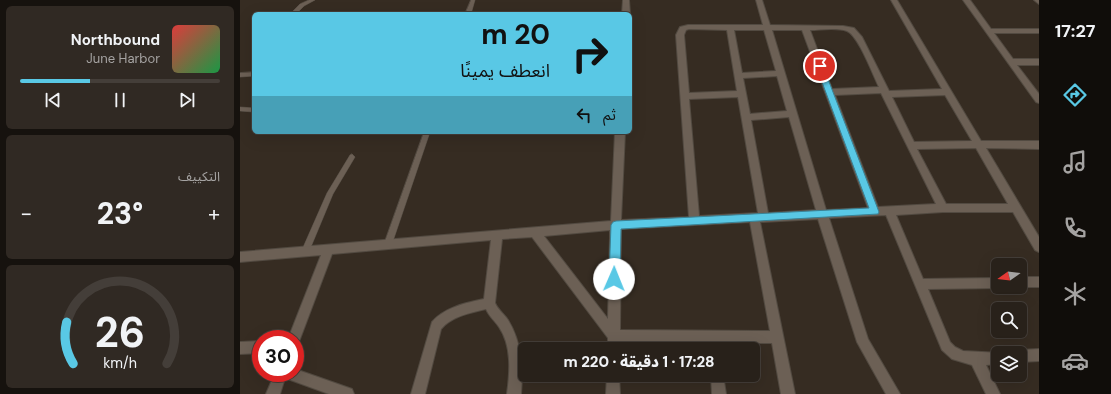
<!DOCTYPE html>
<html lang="ar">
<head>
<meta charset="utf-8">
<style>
  :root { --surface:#28211a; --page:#302923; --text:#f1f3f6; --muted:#a5a3a2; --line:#443e39; --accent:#59c8e5 }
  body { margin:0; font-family:"DM Sans","Noto Sans Arabic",sans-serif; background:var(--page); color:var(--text); direction:rtl; height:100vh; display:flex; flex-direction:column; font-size:15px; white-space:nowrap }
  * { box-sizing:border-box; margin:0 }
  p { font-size:13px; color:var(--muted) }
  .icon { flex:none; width:22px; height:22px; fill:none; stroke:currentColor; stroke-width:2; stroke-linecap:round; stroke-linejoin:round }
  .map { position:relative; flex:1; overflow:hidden; direction:ltr }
  .sheet { display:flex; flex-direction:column; gap:6px; padding:6px; background:#16120e; width:240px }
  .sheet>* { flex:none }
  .hud { position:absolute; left:12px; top:12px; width:380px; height:122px; border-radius:6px; box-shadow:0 4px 16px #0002,0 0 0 1px var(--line); direction:rtl; background:#59c8e5; color:#111; overflow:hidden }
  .needle { width:26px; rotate:256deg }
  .buttons { position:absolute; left:751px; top:258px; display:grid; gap:8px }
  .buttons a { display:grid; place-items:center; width:36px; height:36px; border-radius:6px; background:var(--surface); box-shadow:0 4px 16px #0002,0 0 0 1px var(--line); font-size:20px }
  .speed { position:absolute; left:12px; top:330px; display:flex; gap:8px; font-size:20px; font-weight:700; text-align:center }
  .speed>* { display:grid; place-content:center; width:52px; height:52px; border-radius:50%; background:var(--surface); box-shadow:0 4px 16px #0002,0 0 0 1px var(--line); line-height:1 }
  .speed .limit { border:6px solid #d22; background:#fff; color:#111 }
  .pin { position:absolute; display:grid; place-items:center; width:34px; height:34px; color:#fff; margin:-17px; border:2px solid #fff; border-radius:50%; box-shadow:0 1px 4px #0007 }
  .me { position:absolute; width:44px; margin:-22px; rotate:1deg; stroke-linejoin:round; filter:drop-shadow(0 0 3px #0008) }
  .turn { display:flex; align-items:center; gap:14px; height:84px; padding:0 16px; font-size:18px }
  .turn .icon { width:52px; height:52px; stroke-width:2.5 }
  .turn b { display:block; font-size:28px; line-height:34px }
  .then { display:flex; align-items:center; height:38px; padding:0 16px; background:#0003; gap:8px; font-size:15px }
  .big { font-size:30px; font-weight:800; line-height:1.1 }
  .sheet .tile { flex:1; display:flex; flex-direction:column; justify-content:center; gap:6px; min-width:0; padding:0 14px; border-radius:6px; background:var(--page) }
  .sheet .dial { align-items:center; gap:0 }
  .dial svg { height:104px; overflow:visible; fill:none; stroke:var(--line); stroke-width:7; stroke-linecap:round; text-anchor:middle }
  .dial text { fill:var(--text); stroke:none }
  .song { display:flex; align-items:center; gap:12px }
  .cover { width:48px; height:48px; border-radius:6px; background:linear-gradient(135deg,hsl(0 70% 55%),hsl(140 70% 35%)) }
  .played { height:4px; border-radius:2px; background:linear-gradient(90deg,var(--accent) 35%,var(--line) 35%) }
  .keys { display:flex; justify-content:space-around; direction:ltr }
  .heat { display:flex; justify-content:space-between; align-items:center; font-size:22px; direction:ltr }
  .trip { position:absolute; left:278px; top:342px; width:242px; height:40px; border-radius:6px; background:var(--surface); box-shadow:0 4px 16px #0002,0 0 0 1px var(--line); font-weight:800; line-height:40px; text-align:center; direction:rtl }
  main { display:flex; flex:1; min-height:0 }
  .tabs { display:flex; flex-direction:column; width:72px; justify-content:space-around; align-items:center; background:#100d0a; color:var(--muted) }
  .tabs .icon { width:28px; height:28px }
  .tabs .current { color:var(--accent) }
  .tabs b { font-size:18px; color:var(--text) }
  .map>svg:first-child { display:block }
</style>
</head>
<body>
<main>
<nav class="tabs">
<b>17:27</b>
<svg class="icon current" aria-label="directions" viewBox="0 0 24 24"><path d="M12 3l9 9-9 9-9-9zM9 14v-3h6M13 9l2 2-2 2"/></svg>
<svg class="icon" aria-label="music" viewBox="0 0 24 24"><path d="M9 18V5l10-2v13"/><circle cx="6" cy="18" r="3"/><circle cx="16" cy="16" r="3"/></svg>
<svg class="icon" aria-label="phone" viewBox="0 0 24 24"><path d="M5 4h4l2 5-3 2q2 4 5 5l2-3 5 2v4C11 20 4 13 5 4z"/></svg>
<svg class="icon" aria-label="climate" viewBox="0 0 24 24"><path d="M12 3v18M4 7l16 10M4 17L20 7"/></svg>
<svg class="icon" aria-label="car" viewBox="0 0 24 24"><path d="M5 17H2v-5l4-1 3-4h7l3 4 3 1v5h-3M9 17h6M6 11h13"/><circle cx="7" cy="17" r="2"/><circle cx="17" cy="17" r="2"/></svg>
</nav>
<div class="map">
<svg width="799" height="394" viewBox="0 0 799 394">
  <rect width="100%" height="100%" fill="#362c22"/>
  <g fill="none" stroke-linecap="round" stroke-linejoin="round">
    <defs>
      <g id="lane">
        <polygon points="69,0 75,0 64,6 56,14 50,14 60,4"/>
        <polygon points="231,0 235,0 231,14 225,14"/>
        <polygon points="14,72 14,76 0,77 0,73"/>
        <polygon points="0,107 14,108 14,112 0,111"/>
        <polygon points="184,132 190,132 152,244 151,246 148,247 145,246 144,244"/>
        <polygon points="112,154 115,157 93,194 68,254 65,255 62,254 61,252 87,193 110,155"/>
      </g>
      <g id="street">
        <polygon points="383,0 389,0 390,14 382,14"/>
        <path d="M516,0H522L530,25L603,26L614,28L622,37L649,91L702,89L651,0H657L741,141H799V149L746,148L799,237V252L795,250L773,212H703L656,215L683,279L758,278V287H761L758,288L688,289L710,342L715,347L723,351L761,353H758V364L746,365L760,394H746L732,365L712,359L702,350L646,215L589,218L628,339L660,394H646L617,342L578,219L520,222L555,394H541L532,343H480L481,349H469L468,343L380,342V349H368V338L292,237L262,239L255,303C258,310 264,314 268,320C282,343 283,368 281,394H267C270,372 272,346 259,327C255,321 249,316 246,309C230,313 212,316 201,329L185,394H171L192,322C205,307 226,303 244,299L251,240L92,254L60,339L58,343L55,345V339H48L81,255L0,262V252L371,221L375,132H385L381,220L449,217L436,35L440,27L448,25H523ZM449,29L487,30L497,91L449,93L444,35L446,30ZM494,30H524L536,71L502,73ZM532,30H562L628,208L586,210ZM570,30C581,30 596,27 607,31C618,35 633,75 639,87L592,89ZM537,76L547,111L510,114L503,78ZM641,93L696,204L638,207L595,95ZM705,95L732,141L674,142L652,97ZM498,97L518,213L459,216L449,99ZM549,117L576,210L528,213L511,120ZM736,148L768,204H706L677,149ZM510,222L530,331L380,330L381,229ZM370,230V237L368,319L304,236Z"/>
        <polygon points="723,0 730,0 751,29 799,29 799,33 754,33 773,59 799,59 799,65 777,65 799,94 799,103 796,102"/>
        <polygon points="794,0 799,0 799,4"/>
        <polygon points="780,277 799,277 799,287 779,287"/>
        <polygon points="21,341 21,353 0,354 0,342"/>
        <polygon points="799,349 799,361 780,362 780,353 775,353 780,350"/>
        <polygon points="55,369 112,389 114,394 89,394 45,378 40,394 26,394 35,373 55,373"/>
        <polygon points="367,375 379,375 380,394 366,394"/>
        <polygon points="471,375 483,375 486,394 472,394"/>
      </g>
    </defs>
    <use href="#lane" stroke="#524a41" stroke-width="1"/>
    <use href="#street" stroke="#524a41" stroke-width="2"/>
    <use href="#lane" fill="#6c6055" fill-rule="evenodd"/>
    <use href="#street" fill="#6c6055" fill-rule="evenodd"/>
  </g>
  <polygon fill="#59c8e5" stroke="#3a8295" points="580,64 583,66 639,212 638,214 381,229 380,279 378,283 374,284 371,283 369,279 371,225 373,222 376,221 629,208 576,66"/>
</svg>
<div class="buttons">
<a><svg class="needle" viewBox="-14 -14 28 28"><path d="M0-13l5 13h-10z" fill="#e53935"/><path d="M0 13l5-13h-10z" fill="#a5a3a2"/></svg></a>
<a><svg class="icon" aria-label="search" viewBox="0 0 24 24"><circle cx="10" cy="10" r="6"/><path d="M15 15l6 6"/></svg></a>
<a><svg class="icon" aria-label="layers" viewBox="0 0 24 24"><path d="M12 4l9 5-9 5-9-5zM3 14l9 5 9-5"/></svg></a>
</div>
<div class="speed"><div class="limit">30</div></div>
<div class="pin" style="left:580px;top:66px;background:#d93025"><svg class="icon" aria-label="arrive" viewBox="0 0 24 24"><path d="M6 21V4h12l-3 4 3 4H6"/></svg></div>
<svg class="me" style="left:374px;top:279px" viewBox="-20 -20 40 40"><circle r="19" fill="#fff"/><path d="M0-13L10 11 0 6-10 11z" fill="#59c8e5"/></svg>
<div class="trip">17:28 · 1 دقيقة · 220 m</div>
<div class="hud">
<div class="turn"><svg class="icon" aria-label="right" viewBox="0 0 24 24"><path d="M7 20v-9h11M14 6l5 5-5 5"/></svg><div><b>20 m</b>انعطف يمينًا</div></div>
<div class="then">ثم<svg class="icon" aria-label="left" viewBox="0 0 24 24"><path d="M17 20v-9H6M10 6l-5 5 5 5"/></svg></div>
</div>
</div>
<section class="sheet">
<div class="tile">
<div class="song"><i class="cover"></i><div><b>Northbound</b><p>June Harbor</p></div></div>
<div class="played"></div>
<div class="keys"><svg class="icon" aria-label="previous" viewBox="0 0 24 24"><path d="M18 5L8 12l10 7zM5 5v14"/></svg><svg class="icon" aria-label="pause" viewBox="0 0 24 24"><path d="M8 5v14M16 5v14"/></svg><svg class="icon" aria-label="next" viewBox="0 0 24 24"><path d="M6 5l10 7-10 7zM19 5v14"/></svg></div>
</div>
<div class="tile"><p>التكييف</p>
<div class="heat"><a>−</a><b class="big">23°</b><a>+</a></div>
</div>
<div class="tile dial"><svg viewBox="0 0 100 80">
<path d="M14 69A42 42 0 1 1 86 69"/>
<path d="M14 69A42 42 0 0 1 9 37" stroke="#59c8e5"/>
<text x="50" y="56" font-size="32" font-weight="700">26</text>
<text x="50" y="72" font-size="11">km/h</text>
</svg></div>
</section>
</main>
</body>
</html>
